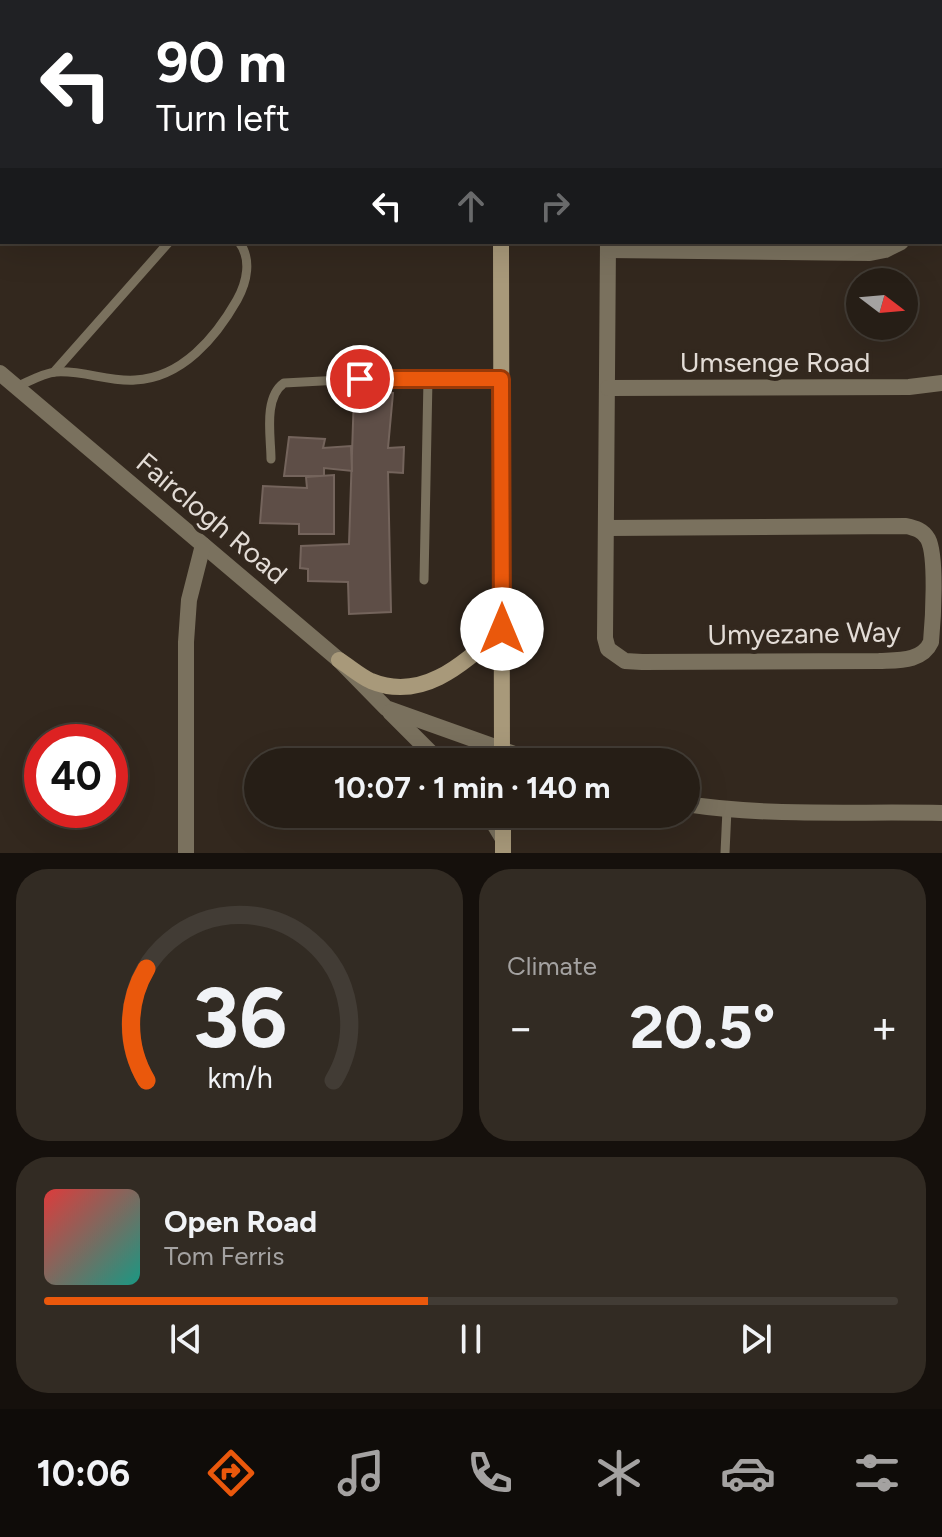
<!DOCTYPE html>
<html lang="en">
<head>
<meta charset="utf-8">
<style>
  :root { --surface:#261e16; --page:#322b23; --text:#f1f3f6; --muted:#a4a2a1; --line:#423c35; --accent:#ea580c }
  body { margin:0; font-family:Figtree,sans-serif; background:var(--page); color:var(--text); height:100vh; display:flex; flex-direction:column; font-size:30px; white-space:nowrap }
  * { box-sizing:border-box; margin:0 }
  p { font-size:26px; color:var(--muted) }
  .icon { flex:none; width:44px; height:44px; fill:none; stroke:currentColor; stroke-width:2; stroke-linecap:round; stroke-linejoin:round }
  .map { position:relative; height:853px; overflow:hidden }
  .panel { display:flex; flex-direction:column; gap:16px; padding:16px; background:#15100c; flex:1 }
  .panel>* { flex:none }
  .top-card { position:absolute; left:0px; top:0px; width:942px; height:244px; box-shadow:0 8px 32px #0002,0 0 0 2px var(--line); background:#202124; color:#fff; overflow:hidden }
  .needle { width:52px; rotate:106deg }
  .fabs { position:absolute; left:846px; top:268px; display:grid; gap:16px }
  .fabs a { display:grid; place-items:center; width:72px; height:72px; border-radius:50%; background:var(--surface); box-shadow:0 8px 32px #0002,0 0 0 2px var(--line); font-size:40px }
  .speed { position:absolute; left:24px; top:724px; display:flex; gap:16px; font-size:40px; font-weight:700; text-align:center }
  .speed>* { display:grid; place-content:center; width:104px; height:104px; border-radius:50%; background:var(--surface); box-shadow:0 8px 32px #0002,0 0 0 2px var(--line); line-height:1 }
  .speed .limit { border:12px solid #d22; background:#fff; color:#111 }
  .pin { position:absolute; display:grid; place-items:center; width:68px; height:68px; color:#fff; margin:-34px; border:4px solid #fff; border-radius:50%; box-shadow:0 2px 8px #0007 }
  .me { position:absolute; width:88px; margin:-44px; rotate:0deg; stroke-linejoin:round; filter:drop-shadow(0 0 6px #0008) }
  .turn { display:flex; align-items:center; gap:28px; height:168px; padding:0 24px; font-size:36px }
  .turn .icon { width:104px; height:104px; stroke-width:2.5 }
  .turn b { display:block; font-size:56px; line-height:68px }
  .lanes { display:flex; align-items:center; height:76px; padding:0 24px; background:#0003; justify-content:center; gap:40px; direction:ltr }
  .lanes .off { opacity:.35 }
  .big { font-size:60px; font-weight:700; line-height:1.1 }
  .panel .tile { flex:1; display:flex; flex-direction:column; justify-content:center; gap:12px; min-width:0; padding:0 28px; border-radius:32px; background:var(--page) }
  .panel .dial { align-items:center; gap:0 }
  .dial svg { height:208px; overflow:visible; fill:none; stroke:var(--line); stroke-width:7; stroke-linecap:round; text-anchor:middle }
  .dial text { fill:var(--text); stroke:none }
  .song { display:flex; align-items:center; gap:24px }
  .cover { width:96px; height:96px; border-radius:12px; background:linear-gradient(135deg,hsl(0 70% 55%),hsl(170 70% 35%)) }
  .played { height:8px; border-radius:4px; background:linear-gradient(90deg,var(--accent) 45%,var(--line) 45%) }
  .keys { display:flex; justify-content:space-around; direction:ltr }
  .heat { display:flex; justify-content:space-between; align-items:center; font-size:44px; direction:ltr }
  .panel .tiles { flex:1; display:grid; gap:16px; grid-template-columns:1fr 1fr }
  .tile:last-child { grid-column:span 2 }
  .trip { position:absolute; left:244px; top:748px; width:456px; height:80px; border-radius:40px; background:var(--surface); box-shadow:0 8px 32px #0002,0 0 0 2px var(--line); font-weight:700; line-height:80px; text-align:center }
  .tab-bar { display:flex; height:128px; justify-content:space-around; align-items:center; background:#0f0c09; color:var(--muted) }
  .tab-bar .icon { width:56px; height:56px }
  .tab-bar .selected { color:var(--accent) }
  .tab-bar b { font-size:36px; color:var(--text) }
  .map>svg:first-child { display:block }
</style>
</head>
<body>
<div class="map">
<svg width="942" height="853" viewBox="0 0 942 853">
  <rect width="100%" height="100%" fill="#33281e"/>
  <g fill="#5e4e47" stroke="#74645c" stroke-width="2">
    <polygon points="354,393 393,393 388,448 404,447 403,473 388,472 391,612 349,614 348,582 308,581 308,569 300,568 301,546 349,544"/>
    <polygon points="289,437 325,439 323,448 351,446 352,471 324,468 324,476 284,476"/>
    <polygon points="334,475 334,534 299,534 299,524 260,523 263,486 307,488 306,477"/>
  </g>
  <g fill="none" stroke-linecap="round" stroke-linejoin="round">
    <g stroke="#7a715e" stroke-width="9">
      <polyline points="395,0 398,2"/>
      <polyline points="39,2 41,0"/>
      <polyline points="0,12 2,13"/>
      <polyline points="54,372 169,242"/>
      <path d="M16,387C28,382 43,373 56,372C83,370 109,382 135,380C182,378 216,337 237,300C247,282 252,259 239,242"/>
      <path d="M271,459C271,437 263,398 284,383L360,379H501"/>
      <polyline points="424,580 428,379"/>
      <polyline points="725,853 727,809"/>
    </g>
    <g stroke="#7a715e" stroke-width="16">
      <polyline points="605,0 605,2"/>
      <polyline points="940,162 942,165"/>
      <polyline points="940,208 942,206"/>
      <path d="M608,242L605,638L608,649L625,661L642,662L879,661C898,660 922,662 931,642C933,621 937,556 928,539C923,530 915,528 906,526L608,528"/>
      <polyline points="608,250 870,253 885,250 901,242"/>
      <polyline points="0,373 339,660 386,708 537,762"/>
      <polyline points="608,388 909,387 942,383"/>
      <polyline points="390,712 440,762"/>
      <path d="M686,804C770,817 857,811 942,813"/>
      <polyline points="488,814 503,839"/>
      <polyline points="186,853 186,642 189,600 203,545"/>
    </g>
    <g stroke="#a8997a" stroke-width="16">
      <polyline points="500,0 500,2"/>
      <polyline points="501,242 502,762"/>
      <path d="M339,660C350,667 360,676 371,681C424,703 466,661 502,629"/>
      <polyline points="503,814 503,853"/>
    </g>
  </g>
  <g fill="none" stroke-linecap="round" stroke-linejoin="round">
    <defs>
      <polyline id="route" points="360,379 501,379 502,629"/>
    </defs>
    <use href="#route" stroke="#983908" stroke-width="20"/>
    <use href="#route" stroke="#ea580c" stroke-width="14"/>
  </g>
  <g text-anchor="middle" stroke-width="8" stroke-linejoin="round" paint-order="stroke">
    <g font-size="28" fill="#e3dcd6" stroke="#33281e">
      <text x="775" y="372">Umsenge Road</text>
      <text transform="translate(212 518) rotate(40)" y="10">Fairclogh Road</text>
      <text transform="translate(804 633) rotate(-1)" y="10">Umyezane Way</text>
    </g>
  </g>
</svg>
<div class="fabs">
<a><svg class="needle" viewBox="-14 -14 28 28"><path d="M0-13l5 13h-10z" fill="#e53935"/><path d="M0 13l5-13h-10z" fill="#a4a2a1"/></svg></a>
</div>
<div class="speed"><div class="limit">40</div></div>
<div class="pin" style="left:360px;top:379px;background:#d93025"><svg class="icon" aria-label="arrive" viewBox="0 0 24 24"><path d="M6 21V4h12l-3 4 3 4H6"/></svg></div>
<svg class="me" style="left:502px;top:629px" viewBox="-20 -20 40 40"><circle r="19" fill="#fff"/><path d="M0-13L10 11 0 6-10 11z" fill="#ea580c"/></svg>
<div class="trip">10:07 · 1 min · 140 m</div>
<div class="top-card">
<div class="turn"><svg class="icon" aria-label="left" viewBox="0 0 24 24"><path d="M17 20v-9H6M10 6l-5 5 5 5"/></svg><div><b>90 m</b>Turn left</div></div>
<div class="lanes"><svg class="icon" aria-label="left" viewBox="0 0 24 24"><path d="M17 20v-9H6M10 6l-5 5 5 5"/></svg><svg class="icon off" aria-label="ahead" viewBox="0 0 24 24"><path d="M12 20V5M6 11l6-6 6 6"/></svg><svg class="icon off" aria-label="right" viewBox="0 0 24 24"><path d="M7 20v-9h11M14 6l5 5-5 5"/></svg></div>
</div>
</div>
<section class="panel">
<div class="tiles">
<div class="tile dial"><svg viewBox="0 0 100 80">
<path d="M14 69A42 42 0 1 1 86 69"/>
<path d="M14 69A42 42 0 0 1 14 26" stroke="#ea580c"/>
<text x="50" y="56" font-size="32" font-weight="700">36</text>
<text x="50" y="72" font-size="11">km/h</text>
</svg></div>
<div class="tile"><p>Climate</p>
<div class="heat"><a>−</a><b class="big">20.5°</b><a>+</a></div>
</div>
<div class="tile">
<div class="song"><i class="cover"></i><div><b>Open Road</b><p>Tom Ferris</p></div></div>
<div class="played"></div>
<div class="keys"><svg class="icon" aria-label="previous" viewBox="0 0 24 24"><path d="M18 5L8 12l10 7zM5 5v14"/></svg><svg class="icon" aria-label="pause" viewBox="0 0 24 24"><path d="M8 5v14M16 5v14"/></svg><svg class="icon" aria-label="next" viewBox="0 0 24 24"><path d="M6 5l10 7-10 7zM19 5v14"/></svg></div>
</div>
</div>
</section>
<nav class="tab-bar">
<b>10:06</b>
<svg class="icon selected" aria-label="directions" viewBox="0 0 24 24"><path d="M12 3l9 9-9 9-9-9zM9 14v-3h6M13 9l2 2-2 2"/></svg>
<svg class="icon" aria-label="music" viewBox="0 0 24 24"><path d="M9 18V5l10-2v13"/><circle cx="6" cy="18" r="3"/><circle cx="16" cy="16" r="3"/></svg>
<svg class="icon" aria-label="phone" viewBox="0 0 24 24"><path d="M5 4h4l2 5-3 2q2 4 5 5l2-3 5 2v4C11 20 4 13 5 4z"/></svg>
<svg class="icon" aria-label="climate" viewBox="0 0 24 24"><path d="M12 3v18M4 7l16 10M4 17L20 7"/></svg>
<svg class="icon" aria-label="car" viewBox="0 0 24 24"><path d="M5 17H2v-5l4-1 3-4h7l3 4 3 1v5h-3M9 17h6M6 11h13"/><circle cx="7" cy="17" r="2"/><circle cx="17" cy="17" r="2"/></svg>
<svg class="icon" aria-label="filters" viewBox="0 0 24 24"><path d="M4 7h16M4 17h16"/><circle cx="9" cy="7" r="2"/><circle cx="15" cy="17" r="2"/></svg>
</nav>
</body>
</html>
